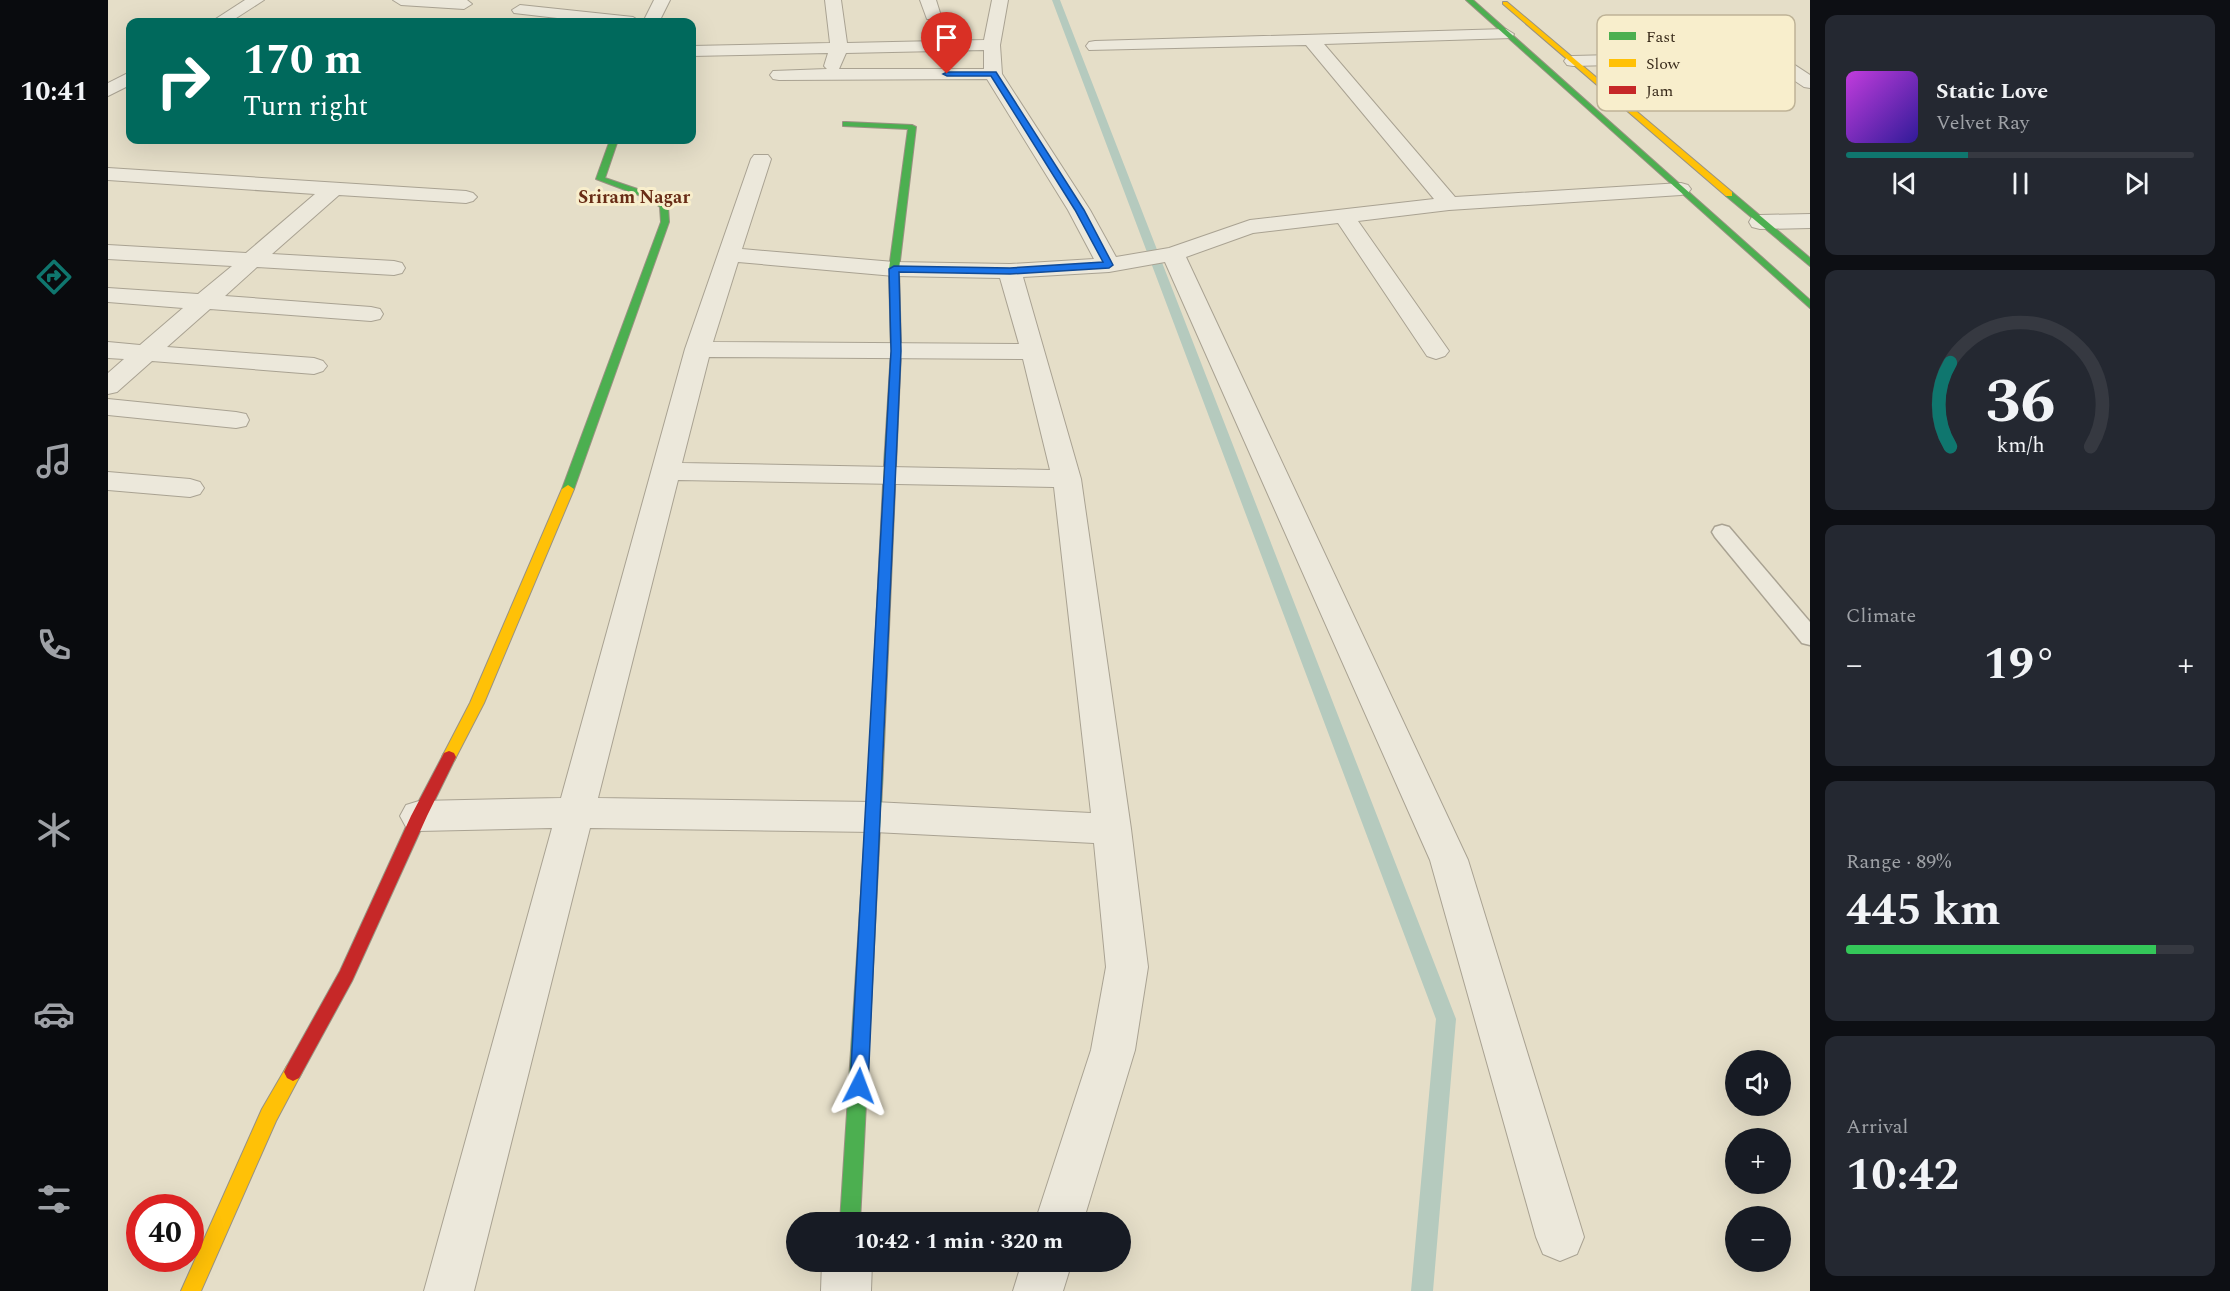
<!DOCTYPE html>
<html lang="en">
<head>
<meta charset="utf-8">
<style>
  :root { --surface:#171b24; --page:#242831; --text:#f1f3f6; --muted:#9ea1a6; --line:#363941; --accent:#0f766e }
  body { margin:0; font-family:Spectral,serif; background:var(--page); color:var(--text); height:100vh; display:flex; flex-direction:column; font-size:22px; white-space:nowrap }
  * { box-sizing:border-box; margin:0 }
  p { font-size:20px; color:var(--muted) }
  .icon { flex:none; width:33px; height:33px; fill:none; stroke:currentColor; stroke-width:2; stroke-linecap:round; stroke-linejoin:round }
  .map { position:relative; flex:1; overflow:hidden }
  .sheet { display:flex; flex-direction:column; gap:15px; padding:15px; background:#0d0f14; width:420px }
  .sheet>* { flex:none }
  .top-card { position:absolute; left:18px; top:18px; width:570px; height:126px; border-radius:12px; box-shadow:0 6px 24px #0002; background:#00695c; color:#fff; overflow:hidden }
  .buttons { position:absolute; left:1617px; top:1050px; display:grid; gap:12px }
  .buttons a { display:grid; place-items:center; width:66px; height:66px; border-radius:50%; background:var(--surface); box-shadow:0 6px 24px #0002; font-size:30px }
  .speed { position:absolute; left:18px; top:1194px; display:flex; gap:12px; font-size:30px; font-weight:700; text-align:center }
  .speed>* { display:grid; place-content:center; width:78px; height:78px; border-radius:50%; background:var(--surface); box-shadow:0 6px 24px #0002; line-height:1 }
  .speed .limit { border:9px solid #d22; background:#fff; color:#111 }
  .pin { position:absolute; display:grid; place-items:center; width:51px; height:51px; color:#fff; margin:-62px -26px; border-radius:50% 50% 50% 0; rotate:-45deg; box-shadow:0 0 6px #0007 }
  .pin .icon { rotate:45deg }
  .me { position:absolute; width:66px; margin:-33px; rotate:3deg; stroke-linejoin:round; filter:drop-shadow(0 0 4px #0008) }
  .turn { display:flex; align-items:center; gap:21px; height:126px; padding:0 18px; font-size:27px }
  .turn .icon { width:78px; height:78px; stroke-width:2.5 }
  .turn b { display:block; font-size:42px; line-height:51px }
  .big { font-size:45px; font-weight:700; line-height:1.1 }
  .sheet .card { flex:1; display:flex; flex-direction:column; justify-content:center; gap:9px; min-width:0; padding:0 21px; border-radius:12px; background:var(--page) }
  .sheet .dial { align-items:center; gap:0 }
  .dial svg { height:156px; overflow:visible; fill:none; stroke:var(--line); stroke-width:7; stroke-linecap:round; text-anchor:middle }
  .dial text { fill:var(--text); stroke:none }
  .song { display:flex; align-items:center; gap:18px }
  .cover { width:72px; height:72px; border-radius:9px; background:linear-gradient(135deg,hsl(290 70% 55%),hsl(250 70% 35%)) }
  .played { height:6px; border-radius:3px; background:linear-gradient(90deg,var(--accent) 35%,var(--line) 35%) }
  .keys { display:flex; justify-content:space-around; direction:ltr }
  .heat { display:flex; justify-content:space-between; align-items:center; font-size:33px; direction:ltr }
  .charge { height:9px; border-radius:4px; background:linear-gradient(90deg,#34c759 89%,var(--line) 0) }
  .trip { position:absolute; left:678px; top:1212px; width:345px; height:60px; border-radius:30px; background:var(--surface); box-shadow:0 6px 24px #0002; font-weight:700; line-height:60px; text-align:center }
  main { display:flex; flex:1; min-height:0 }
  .tabs { display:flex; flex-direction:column; width:108px; justify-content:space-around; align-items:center; background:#090b0e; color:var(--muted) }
  .tabs .icon { width:42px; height:42px }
  .tabs .on { color:var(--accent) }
  .tabs b { font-size:27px; color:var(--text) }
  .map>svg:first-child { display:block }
</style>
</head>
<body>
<main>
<nav class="tabs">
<b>10:41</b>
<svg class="icon on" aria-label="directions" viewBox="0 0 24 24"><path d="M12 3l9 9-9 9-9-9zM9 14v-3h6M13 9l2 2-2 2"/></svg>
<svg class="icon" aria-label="music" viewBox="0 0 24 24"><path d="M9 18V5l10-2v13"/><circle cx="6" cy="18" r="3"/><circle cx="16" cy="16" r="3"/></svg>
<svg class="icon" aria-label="phone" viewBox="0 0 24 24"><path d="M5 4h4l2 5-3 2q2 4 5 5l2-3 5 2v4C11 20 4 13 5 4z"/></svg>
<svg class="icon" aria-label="climate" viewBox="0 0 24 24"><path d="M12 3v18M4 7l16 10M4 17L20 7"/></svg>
<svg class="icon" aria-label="car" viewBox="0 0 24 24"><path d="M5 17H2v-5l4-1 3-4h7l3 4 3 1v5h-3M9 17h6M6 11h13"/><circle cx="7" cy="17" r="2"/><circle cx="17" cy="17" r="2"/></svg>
<svg class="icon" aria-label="filters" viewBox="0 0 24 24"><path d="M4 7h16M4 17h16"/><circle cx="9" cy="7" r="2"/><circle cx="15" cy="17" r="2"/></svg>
</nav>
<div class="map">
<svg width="1702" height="1291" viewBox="0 0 1702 1291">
  <rect width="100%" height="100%" fill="#e5dec8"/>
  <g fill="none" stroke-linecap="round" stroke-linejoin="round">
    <polygon fill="#b5cabe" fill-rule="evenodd" points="944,0 952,0 1348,1019 1325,1291 1303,1291 1328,1019"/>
    <defs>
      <polygon id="lane" points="1614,525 1621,527 1702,622 1702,645 1694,643 1607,537 1604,532 1607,527"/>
      <g id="street">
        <polygon points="137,0 156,0 122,22 103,22"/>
        <polygon points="285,0 359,0 364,4 356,9 293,5"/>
        <polygon points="546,0 562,0 551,22 535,22"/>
        <path d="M717,0H733L739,43L876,40L884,0H900L892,45L894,74L982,210L1008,257L1061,248L1142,220L1326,199L1198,45L981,50L978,46L981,42L987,41L1398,29L1406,34L1404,38L1216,44L1347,197L1573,183L1580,185L1583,189L1580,193L1573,195L1341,210L1250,221L1341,351L1337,356L1328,359L1319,356L1230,223L1145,233L1078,257L1360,860L1476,1237L1469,1254L1452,1261L1435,1254L1428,1237L1322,860L1057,262L1001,272L915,277L973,479L1023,829L1040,967L1027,1050L975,1222H927L983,1050L998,967L986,843L766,832L482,828L366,1291H316L444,828L311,831L298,827L292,816L298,805L311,801L453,798L577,349L643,159L646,155H660L663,159L634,249L786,262L902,264L986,259L960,210L879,79L671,80L665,79L662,75L665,71L719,69L716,66L720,53L584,56V46L722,43ZM876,50V69H731L738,53ZM630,262L786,276L892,278L911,344L605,342ZM601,357L915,359L942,470L574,463ZM570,480L946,487L983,813L766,802L490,798Z"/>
        <polygon points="812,0 828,0 833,16 831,19 819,19"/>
        <polygon points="412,5 525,17 533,22 484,22 406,13 404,10"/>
        <polygon points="1661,51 1667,52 1702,75 1702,88 1696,87 1657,61 1465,66 1459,65 1456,61 1459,57 1465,56"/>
        <polygon points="22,72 22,85 0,96 0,83"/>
        <polygon points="0,168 358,191 365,193 369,197 365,201 358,203 231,195 164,254 286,261 294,263 297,268 294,273 286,275 149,267 117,296 263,307 272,309 275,314 272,319 263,321 102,309 59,347 206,358 215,361 219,366 215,371 206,374 44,361 9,392 0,394 0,373 16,359 0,358 0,342 32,345 75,308 0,302 0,288 90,294 124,266 0,259 0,245 138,253 207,194 0,180"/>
        <polygon points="1702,214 1702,228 1652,229 1644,227 1641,222 1644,217 1652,215"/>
        <polygon points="0,399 128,412 138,414 141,420 138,426 128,428 0,415"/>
        <polygon points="0,472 82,479 92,482 96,488 92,494 82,497 0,490"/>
        <polygon points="714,1262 764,1262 763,1291 713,1291"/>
        <polygon points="914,1262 964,1262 955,1291 905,1291"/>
      </g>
      <g id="fast">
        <polygon points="1358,0 1365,0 1702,300 1702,308"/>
        <polygon points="738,122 804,125 808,127 791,269 793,351 788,465 782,468 776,465 783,351 781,269 800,129 735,126 735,122"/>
        <polygon points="502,140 510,140 497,178 547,195 560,206 561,222 466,489 460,493 454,489 553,222 552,207 541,199 488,179"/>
        <polygon points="1618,192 1624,192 1702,258 1702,266 1618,196"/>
        <polygon points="768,763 773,765 775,769 752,1222 732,1222 761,769 763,765"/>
      </g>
      <g id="slow">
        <polygon points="1395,2 1399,2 1624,192 1624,196 1618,196 1395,4"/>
        <polygon points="782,462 788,465 775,769 773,773 768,775 763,773 761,769 776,465"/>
        <polygon points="460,485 466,489 376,703 346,761 336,761 334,757 362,703 454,489"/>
        <polygon points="185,1063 191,1066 194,1072 168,1121 93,1291 73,1291 154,1109 179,1066"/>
      </g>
      <polygon id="jam" points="341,751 346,753 348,757 319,816 244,981 191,1078 185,1081 179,1078 176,1072 179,1066 232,971 303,816 334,757 336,753"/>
    </defs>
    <use href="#lane" stroke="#a9a292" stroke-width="3"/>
    <use href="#street" stroke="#a9a292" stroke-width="2"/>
    <use href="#fast" stroke="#999282" stroke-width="2"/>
    <use href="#slow" stroke="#999282" stroke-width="2"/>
    <use href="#jam" stroke="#999282" stroke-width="2"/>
    <use href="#lane" fill="#ece8db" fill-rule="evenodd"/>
    <use href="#street" fill="#ece8db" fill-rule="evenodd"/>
    <use href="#fast" fill="#4caf50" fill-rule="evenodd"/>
    <use href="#slow" fill="#ffc107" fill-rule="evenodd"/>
    <use href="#jam" fill="#c62828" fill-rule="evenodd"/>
  </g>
  <polygon fill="#1a73e8" stroke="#114b97" stroke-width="1.5" points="888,72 976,210 1005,265 1001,268 902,274 791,272 793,351 760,1086 757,1092 751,1095 744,1092 742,1086 783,351 781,269 786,266 902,268 995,262 967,210 883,76 839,76 835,74 839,72"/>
  <g text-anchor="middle" stroke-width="6" stroke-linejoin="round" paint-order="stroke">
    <g font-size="18" font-weight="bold" fill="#682c16" stroke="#f8eecc">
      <text x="526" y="203">Sriram Nagar</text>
    </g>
  </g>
  <rect x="1489" y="15" width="198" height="96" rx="9" fill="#f8eecc" stroke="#beb397" stroke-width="1.5"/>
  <rect x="1501" y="32" width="27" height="8" fill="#4caf50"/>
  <rect x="1501" y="59" width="27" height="8" fill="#ffc107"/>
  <rect x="1501" y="86" width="27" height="8" fill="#c62828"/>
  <g font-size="16" fill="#382a1a">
    <text x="1538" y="42">Fast</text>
    <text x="1538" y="69">Slow</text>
    <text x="1538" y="96">Jam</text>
  </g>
</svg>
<div class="buttons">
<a><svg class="icon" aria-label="sound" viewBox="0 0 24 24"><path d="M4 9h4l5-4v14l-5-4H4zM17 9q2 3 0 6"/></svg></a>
<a>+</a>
<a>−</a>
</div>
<div class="speed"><div class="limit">40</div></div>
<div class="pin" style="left:839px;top:74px;background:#d93025"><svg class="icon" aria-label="arrive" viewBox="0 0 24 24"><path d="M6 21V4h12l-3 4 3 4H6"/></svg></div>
<svg class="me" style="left:751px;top:1086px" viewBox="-20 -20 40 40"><path d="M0-17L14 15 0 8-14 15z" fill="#1a73e8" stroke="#fff" stroke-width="4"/></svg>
<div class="trip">10:42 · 1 min · 320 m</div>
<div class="top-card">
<div class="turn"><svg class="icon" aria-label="right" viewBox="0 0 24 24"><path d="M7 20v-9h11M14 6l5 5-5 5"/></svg><div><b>170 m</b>Turn right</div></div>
</div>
</div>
<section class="sheet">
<div class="card">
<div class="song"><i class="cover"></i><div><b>Static Love</b><p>Velvet Ray</p></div></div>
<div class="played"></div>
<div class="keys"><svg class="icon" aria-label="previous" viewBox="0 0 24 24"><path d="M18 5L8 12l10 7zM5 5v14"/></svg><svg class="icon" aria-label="pause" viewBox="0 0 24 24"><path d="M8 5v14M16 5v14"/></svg><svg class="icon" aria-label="next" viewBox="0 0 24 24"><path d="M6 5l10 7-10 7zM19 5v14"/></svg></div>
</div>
<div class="card dial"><svg viewBox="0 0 100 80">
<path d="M14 69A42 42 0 1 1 86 69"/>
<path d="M14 69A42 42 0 0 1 14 26" stroke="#0f766e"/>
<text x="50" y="56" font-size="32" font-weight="700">36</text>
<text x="50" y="72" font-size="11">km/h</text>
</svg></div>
<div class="card"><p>Climate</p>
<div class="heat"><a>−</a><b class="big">19°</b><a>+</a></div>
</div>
<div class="card"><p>Range · 89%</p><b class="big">445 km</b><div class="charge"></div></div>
<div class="card"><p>Arrival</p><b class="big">10:42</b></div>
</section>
</main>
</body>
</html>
